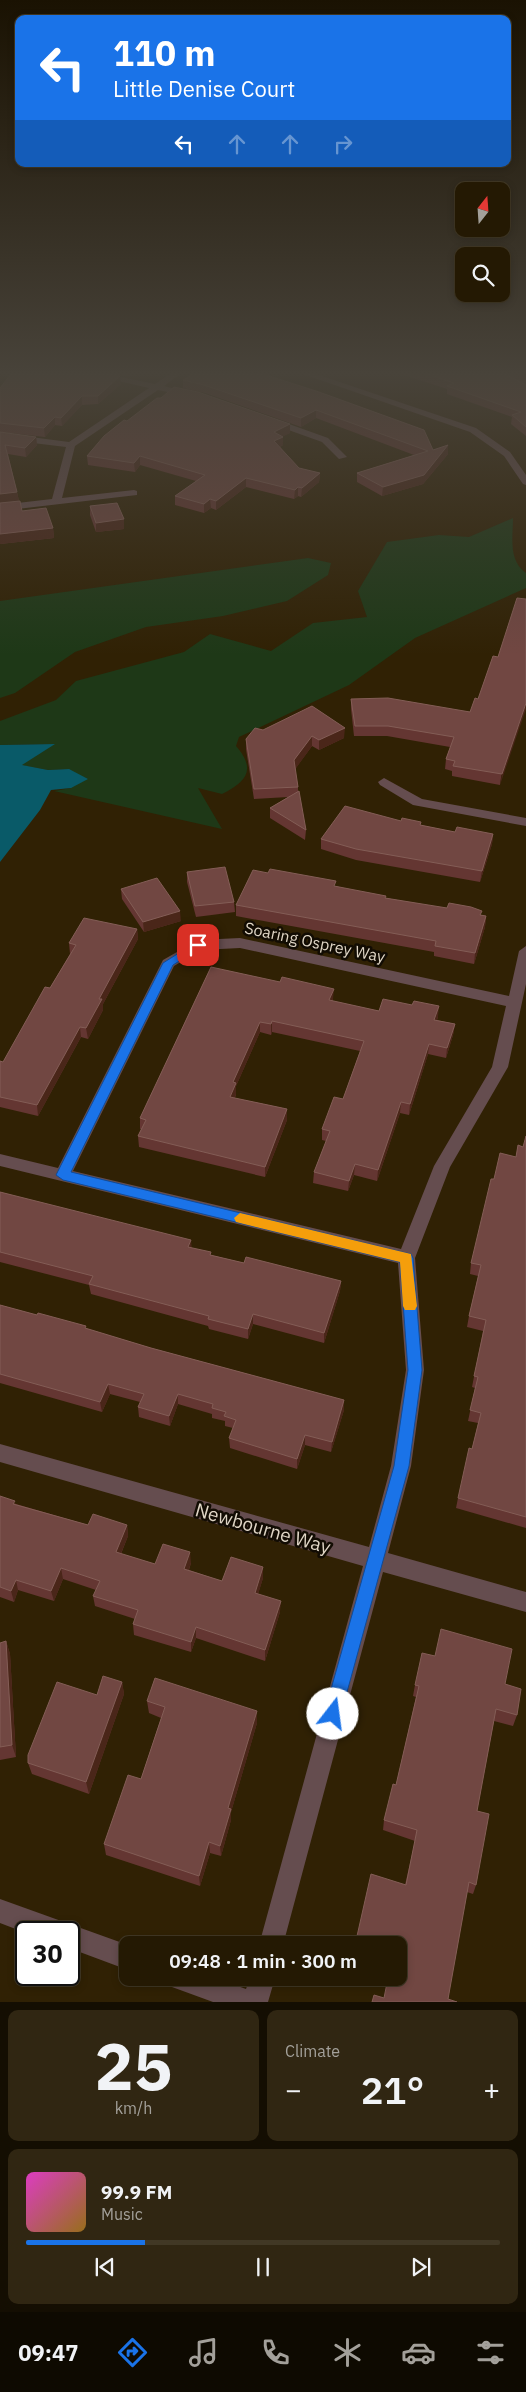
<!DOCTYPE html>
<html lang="en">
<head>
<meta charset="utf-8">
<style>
  :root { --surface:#241903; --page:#302612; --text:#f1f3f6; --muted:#a3a09a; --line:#413825; --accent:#1a73e8 }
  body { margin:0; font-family:"IBM Plex Sans",sans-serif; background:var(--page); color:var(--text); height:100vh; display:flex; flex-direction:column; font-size:19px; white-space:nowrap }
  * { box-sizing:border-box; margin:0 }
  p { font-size:16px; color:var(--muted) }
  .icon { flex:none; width:28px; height:28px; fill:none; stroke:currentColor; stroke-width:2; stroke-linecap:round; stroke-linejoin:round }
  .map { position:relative; height:2002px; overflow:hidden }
  .drawer { display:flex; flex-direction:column; gap:8px; padding:8px; background:#140e02; flex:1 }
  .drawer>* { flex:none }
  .hud { position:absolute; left:15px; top:15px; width:496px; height:152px; border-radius:10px; box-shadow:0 2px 8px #0003,0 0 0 1px var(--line); background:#1a73e8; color:#fff; overflow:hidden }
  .needle { width:32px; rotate:17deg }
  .controls { position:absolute; left:455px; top:182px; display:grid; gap:10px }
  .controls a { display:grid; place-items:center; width:55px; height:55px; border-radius:10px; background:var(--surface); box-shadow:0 2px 8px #0003,0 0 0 1px var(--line); font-size:25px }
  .speed { position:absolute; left:15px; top:1921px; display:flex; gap:10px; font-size:25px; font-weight:700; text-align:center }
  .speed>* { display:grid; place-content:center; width:65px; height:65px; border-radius:50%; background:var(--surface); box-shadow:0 2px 8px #0003,0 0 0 1px var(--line); line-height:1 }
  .speed .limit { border:2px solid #111; border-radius:8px; background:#fff; color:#111 }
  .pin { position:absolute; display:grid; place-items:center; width:42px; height:42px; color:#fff; margin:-21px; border-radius:10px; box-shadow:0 2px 8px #0006 }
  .me { position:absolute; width:55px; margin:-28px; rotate:15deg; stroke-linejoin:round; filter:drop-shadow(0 0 4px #0008) }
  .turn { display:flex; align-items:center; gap:18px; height:105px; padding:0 15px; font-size:22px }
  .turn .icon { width:65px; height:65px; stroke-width:2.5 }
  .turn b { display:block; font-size:35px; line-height:42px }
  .lanes { display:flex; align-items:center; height:48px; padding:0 15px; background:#0003; justify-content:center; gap:25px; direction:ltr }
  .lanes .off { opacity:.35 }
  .big { font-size:38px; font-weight:600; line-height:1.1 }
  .drawer .card { flex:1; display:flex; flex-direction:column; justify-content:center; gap:8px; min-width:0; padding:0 18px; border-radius:10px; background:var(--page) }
  .drawer .dial { align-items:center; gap:0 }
  .dial b { font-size:65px; line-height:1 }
  .song { display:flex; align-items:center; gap:15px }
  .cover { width:60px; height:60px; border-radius:8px; background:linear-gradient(135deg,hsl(310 70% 55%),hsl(40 70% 35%)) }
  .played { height:5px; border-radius:2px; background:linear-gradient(90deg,var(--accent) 25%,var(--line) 25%) }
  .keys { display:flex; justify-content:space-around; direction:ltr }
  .heat { display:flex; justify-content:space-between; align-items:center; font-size:28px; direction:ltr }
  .drawer .tiles { flex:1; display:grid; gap:8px; grid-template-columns:1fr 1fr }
  .card:last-child { grid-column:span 2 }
  .trip { position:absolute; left:119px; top:1936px; width:288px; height:50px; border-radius:10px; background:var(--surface); box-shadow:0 2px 8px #0003,0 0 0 1px var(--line); font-weight:600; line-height:50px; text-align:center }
  .tabs { display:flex; height:80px; justify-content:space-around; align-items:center; background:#0e0a01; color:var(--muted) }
  .tabs .icon { width:35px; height:35px }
  .tabs .selected { color:var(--accent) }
  .tabs b { font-size:22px; color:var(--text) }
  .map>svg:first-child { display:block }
</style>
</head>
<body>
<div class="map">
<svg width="526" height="2002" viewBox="0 0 526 2002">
  <rect width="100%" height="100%" fill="#302104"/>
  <g fill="#1e3817">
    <path d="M513,518C513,538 508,560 526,573V588L415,638L349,685L239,737L236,746C257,770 246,782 222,794L198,788L222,829L54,791L71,788L69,769L48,770L21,765L54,744L0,745V721L56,700L76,681L184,652L210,634L271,651L313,623L367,617L358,591L387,542L439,535L469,537Z"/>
    <polygon points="308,558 331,563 328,575 287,601 223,616 146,627 75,652 15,693 0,698 0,601"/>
  </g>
  <polygon fill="#095a68" points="55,744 22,765 48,770 69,769 88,779 71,788 51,790 40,810 0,862 0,745"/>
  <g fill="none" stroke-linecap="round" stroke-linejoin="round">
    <g fill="#654d4f" fill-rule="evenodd">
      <polygon points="88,374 106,374 155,384 170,374 180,374 164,386 195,394 191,397 158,390 75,446 62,498 134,490 137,491 137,495 0,511 0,505 52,499 66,447 0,439 0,433 69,442 149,388"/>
      <polygon points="303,374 316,374 476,428 510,452 526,475 526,485 523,484 504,456 470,432"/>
      <polygon points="269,419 275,419 328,438 347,457 339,459 322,442 269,423"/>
      <polygon points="384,778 422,799 526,818 526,826 413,805 380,785 378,782"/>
      <path d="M240,938L509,996L519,951L526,946V984L508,1067L450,1167L415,1258L424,1370L411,1466L388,1553L526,1592V1612L383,1572L283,1945H259L363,1566L0,1462V1444L369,1547L391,1466L406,1370L398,1263L0,1166V1154L58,1168L163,960L198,940ZM240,948L506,1006L492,1067L434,1166L401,1249L73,1171L174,966L201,950Z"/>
      <polygon points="0,1899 128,1945 128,1970 69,1948 69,1932 26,1933 0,1923"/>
      <polygon points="168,1978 215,1978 246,1989 250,1978 275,1978 268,2002 213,2002 172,1987"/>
    </g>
  </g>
  <g fill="#643632">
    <polygon points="116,374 132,374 129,377"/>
    <polygon points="263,374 433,450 448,445 448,454 423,484 382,496 357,482 357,473 414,455 316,418 301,427 205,393 183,388 183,380"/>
    <polygon points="401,374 526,374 526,436 511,424 512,417 447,394 447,389"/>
    <polygon points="121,384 98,404 82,405 62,426 55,425 45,437 0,432 0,388"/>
    <polygon points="127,421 290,424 290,433 283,436 283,445 280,447 299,468 320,473 319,482 301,497 298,496 294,499 246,487 216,510 211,508 204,513 175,505 175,496 196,481 140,465 135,472 88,465 87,456"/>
    <polygon points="0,432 36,437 37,445 26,457 8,454 17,492 19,501 10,502 22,511 53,528 54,538 0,544"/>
    <polygon points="90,506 124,529 96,532 90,515"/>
    <polygon points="526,599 500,785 452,776 452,771 445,769 446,759 450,747 387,736 354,736 351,709 351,699 470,712 478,699"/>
    <polygon points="263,730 344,738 319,750 312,746 295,769 298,787 298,792 306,830 305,840 270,818 270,808 288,797 254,799 246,749 246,739"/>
    <polygon points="401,821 455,832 493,834 492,844 480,882 356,860 321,849 321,839"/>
    <polygon points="187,872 234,902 235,912 196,917 187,882"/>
    <polygon points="335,886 386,898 486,916 485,927 474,964 434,956 434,952 236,916 236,905"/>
    <polygon points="121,889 181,921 144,932 122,899"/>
    <polygon points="137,929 138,939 103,1004 103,1010 88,1039 81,1037 38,1116 0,1107 0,1061 3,1062 50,988 70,954 69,943"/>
    <polygon points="211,967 333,999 333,1001 379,1011 438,1017 437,1020 455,1024 453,1035 446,1058 428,1054 409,1115 400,1113 377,1181 354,1175 348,1191 313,1183 314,1172 326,1141 322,1140 322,1129 343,1099 360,1051 272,1032 271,1035 260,1032 236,1086 236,1094 235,1098 287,1109 287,1120 265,1177 139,1147 138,1136 141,1129 140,1129 140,1118"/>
    <polygon points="526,1136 526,1528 456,1508 458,1498 472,1449 478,1423 468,1421 475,1388 472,1387 483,1331 467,1327 469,1316 478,1276 470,1274 471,1263 494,1179 516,1157 523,1147"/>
    <polygon points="0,1192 192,1248 211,1255 244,1263 341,1281 340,1291 324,1343 253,1324 248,1339 209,1329 208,1326 91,1294 89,1285 0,1262"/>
    <polygon points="0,1305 87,1329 151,1348 344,1400 344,1410 331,1452 305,1445 297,1469 230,1448 229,1438 233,1428 225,1426 225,1421 212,1418 212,1414 178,1404 170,1426 139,1417 138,1407 140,1402 110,1394 102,1412 0,1383"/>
    <polygon points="0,1496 16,1504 88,1525 127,1525 128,1536 121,1554 155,1564 191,1563 189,1570 222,1581 263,1578 258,1594 280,1612 265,1661 196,1638 191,1652 134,1635 133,1624 135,1619 95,1606 93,1596 96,1590 63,1579 54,1601 18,1590 14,1602 0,1597"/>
    <polygon points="6,1641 10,1654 16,1757 0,1760 0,1643"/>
    <polygon points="122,1682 124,1694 89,1794 32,1774 28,1763 97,1695"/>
    <polygon points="505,1684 517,1715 513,1726 494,1721 477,1811 476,1885 473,1894 467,1892 448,1999 384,1998 398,1978 405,1885 415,1841 383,1830 384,1820 396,1785 416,1697 413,1696 415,1685"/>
    <polygon points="147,1701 257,1723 231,1812 231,1820 221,1856 210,1853 200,1886 106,1855 104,1844 141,1779 161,1718 149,1713"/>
  </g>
  <g fill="#4a2619">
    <polygon points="120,376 121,384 98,404 98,396"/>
    <polygon points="82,396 82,405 62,426 61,418"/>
    <polygon points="316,410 316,418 301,427 301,418"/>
    <polygon points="55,417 55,425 45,437 44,428"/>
    <polygon points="290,424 290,433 274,441 274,432"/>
    <polygon points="36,437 37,445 26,457 25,448"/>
    <polygon points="283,437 283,445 274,450 274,441"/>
    <polygon points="448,445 448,454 423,484 382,496 383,487"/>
    <polygon points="140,456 140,465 135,472 134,463"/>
    <polygon points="320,473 319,482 301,497 302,488"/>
    <polygon points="246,478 246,487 216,510 216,501"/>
    <polygon points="298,487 298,496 294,499 295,490"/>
    <polygon points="17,492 19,501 0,504 0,494"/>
    <polygon points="210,499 211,508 204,513 204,504"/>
    <polygon points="124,519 124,529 96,532 96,523"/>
    <polygon points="53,528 54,538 0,544 0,534"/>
    <polygon points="526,703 526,709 500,785 502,774"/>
    <polygon points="345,728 344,738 319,750 319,740"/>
    <polygon points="312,736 312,746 294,771 294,760"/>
    <polygon points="493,834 492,844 480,882 482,871"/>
    <polygon points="180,911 181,921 144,932 143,922"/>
    <polygon points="486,916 485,927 474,964 475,953"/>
    <polygon points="137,929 138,939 103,1004 103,1010 88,1039 86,1028 99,999"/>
    <polygon points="334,989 333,999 329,1011 329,1000"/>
    <polygon points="439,1006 438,1017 433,1031 434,1020"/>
    <polygon points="272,1021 272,1032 271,1035 271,1024"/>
    <polygon points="260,1022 260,1032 236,1086 236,1094 231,1107 230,1097 233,1082"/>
    <polygon points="455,1024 453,1035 446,1058 447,1048"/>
    <polygon points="80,1027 81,1037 38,1116 37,1105"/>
    <polygon points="429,1044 428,1054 409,1115 410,1104"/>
    <polygon points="401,1102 400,1113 377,1181 378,1170"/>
    <polygon points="287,1109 287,1120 265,1177 265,1167"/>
    <polygon points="355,1164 354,1175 348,1191 349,1181"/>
    <polygon points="191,1240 192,1250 188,1247"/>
    <polygon points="341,1281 340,1291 324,1343 324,1333"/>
    <polygon points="253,1314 253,1324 248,1339 248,1329"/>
    <polygon points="108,1384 110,1394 102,1412 100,1402"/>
    <polygon points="178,1394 178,1404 170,1426 169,1416"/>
    <polygon points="344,1400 344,1410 331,1452 332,1442"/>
    <polygon points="305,1435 305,1445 297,1469 297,1459"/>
    <polygon points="127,1525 128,1536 117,1563 116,1552"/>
    <polygon points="190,1552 191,1563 185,1580 184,1569"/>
    <polygon points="263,1567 263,1578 255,1604 255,1593"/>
    <polygon points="61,1568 63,1579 54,1601 51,1591"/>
    <polygon points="16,1580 18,1590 14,1602 11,1591"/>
    <polygon points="281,1601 280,1612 265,1661 265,1650"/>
    <polygon points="196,1627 196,1638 191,1652 191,1642"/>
    <polygon points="6,1641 10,1654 16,1757 12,1745"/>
    <polygon points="122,1682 124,1694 89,1794 86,1782"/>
    <polygon points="257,1711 257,1723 231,1812 231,1820 221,1856 220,1846 228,1808"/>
    <polygon points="209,1842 210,1853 200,1886 199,1876"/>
  </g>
  <g fill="#714742" stroke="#835d56">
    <polygon points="11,374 115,374 120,376 98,396 82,396 61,418 55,417 44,428 0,423 0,388"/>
    <polygon points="193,374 263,374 319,392 424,430 433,450 448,445 424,475 383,487 357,473 428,451 316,410 301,418 204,385 183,380"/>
    <polygon points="427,374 505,374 526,385 526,427 512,415 521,412 447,386 454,383"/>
    <polygon points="174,387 198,392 290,424 274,432 283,437 274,441 299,468 320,473 302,488 298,487 295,490 246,478 216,501 210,499 204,504 175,496 205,475 140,456 134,463 87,456 104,436 124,420 127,421 157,398 161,398"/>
    <polygon points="0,432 36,437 25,448 5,445 17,492 0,494"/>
    <polygon points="20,501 22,511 46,508 53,528 0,534 0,503"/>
    <polygon points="117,503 124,519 96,523 90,506"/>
    <polygon points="517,598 526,599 526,703 502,774 453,766 455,761 446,759 454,737 388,726 355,726 351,699 388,698 470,712 475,698 478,699 493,656 498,657"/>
    <polygon points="312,706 345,728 319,740 312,736 294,760 298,787 254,789 246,739 255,728 263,730"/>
    <polygon points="299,791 306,830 270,808"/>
    <polygon points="345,806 401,821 402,818 421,822 420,825 455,832 457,827 493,834 482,871 356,849 321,839"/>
    <polygon points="225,867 234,902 195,906 187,872"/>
    <polygon points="270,869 336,881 334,886 386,896 385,898 447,908 449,903 471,907 482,911 480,915 486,916 475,953 435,946 436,941 236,905 253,870 268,873"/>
    <polygon points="157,878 180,911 143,922 121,889"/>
    <polygon points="84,918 137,929 99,999 102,999 86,1028 80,1027 37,1105 0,1097 0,1061 3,1062 45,987 50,988 76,945 69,943"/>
    <polygon points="211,967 280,982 282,977 334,989 329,1000 379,1011 383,999 412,1005 414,1001 439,1006 434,1020 455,1024 447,1048 429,1044 410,1104 401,1102 378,1170 355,1164 349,1181 314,1172 330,1131 322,1129 334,1097 343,1099 364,1041 272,1021 271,1024 260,1022 233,1082 236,1083 230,1097 287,1109 265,1167 138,1136 146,1120 140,1118"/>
    <polygon points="526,1136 526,1517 458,1498 469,1448 472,1449 481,1413 470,1410 478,1377 474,1376 486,1320 469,1316 481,1265 471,1263 491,1179 494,1179 500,1153 516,1157 518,1145 523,1147"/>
    <polygon points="0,1192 191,1240 188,1247 211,1252 210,1255 244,1263 246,1257 341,1281 324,1333 253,1314 248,1329 208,1319 209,1316 89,1284 93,1276 0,1252"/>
    <polygon points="0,1305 37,1315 38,1313 86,1326 85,1328 151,1348 344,1400 332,1442 305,1435 297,1459 229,1438 236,1420 224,1416 226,1412 212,1408 213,1404 178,1394 169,1416 138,1407 144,1394 108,1384 100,1402 0,1374"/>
    <polygon points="0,1496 15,1501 13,1504 88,1525 93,1514 127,1525 116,1552 155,1564 163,1544 190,1552 184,1569 222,1581 231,1557 263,1567 255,1593 281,1601 265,1650 196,1627 191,1642 133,1624 138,1610 93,1596 100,1581 61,1568 51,1591 16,1580 11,1591 0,1587"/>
    <polygon points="441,1629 512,1649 505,1684 521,1689 517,1715 496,1709 477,1811 489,1814 476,1885 469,1882 448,1999 457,2002 372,2002 374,1995 384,1998 388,1978 398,1978 398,1945 355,1945 371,1874 406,1885 417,1830 384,1820 393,1784 396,1785 419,1686 415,1685 422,1653 435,1656"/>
    <polygon points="6,1641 12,1745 0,1747 0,1643"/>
    <polygon points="103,1676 122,1682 86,1782 28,1763 28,1755 57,1682 97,1695"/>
    <polygon points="155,1678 257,1711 228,1808 231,1809 220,1846 209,1842 199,1876 104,1844 128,1775 141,1779 165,1707 147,1701"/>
  </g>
  <linearGradient id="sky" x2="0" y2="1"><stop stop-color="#1a1202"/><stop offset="0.57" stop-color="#48433a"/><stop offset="1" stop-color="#48433a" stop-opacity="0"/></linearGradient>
  <rect width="526" height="655" fill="url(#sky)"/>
  <polygon fill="#1a73e8" stroke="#114b97" points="198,941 202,942 202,947 173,965 71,1172 406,1253 411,1254 413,1258 422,1370 409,1466 341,1714 339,1720 333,1723 327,1720 324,1714 394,1466 408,1370 400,1262 63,1180 56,1175 163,963"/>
  <polygon fill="#f59e0b" points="240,1213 411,1254 417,1306 415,1310 405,1310 403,1306 400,1262 236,1222 234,1218"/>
  <g text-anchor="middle" stroke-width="5" stroke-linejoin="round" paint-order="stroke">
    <g font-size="16" fill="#dfd5c5" stroke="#120c03">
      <text transform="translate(315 942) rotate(12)" y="6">Soaring Osprey Way</text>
    </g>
    <g font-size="19" fill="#dfd5c5" stroke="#120c03">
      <text transform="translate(263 1528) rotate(16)" y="7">Newbourne Way</text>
    </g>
  </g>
</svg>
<div class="controls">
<a><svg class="needle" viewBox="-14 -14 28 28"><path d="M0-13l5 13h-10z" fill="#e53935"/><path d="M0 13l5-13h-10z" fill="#a3a09a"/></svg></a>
<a><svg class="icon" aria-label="search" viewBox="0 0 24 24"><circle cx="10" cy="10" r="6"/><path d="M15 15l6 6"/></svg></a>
</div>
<div class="speed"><div class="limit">30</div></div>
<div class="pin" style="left:198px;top:945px;background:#d93025"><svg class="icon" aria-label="arrive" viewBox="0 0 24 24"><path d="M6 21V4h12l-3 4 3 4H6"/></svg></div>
<svg class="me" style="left:333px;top:1714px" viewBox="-20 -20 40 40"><circle r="19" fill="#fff"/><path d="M0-13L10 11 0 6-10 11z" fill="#1a73e8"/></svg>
<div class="trip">09:48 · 1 min · 300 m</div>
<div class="hud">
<div class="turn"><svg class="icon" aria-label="left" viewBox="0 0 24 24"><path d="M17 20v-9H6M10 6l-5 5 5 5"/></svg><div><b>110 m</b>Little Denise Court</div></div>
<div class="lanes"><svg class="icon" aria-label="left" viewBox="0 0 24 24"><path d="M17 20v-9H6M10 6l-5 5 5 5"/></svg><svg class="icon off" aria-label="ahead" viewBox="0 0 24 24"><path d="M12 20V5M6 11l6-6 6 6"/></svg><svg class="icon off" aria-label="ahead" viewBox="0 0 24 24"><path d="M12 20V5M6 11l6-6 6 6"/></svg><svg class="icon off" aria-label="right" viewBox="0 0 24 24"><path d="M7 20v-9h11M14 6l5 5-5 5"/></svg></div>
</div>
</div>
<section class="drawer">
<div class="tiles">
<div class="card dial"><b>25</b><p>km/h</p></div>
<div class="card"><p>Climate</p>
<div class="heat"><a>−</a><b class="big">21°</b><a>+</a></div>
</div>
<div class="card">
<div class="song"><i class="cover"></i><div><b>99.9 FM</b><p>Music</p></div></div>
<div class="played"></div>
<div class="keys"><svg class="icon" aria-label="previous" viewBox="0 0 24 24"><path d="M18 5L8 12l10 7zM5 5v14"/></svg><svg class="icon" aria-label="pause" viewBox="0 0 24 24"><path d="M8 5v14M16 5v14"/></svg><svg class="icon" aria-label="next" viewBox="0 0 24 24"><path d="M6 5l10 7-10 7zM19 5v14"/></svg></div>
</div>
</div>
</section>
<nav class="tabs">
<b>09:47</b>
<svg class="icon selected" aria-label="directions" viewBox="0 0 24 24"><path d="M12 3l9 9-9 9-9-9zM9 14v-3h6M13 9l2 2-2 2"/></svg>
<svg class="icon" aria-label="music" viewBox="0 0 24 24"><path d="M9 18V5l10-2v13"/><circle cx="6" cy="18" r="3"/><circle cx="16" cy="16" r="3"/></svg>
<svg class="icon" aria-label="phone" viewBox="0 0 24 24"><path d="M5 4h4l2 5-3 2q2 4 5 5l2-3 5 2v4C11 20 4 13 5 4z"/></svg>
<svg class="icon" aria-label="climate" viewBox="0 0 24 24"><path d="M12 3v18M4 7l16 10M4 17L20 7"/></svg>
<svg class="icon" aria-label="car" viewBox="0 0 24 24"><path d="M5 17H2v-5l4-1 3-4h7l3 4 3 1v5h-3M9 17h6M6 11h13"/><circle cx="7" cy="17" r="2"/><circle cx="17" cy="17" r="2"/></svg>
<svg class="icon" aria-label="filters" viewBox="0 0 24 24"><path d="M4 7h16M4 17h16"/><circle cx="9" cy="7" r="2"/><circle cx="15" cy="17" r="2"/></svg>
</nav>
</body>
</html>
